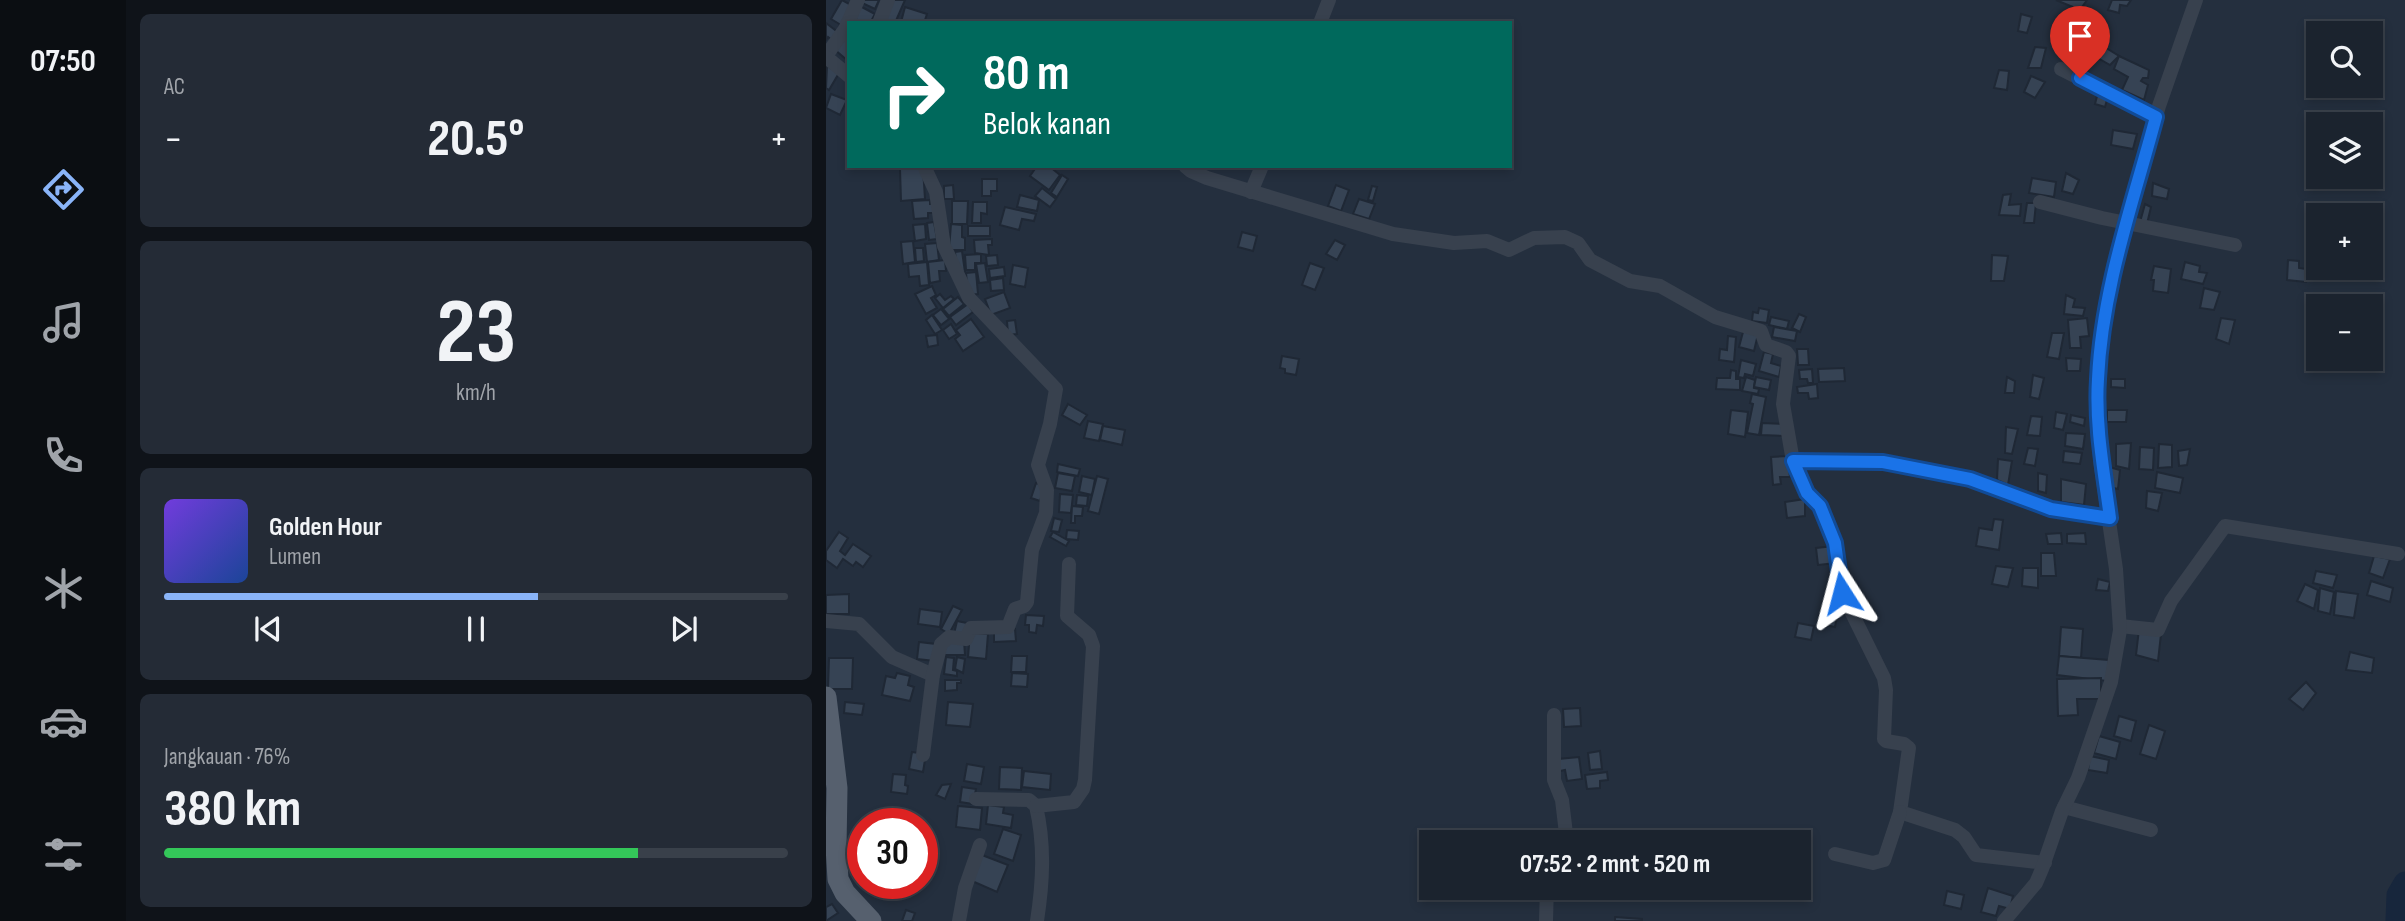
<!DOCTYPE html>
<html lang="id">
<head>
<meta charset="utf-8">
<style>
  :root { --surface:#1b232e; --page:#242b36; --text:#f1f3f6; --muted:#a0a4aa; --line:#39404a; --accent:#8ab4f8 }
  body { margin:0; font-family:"Sofia Sans Condensed",sans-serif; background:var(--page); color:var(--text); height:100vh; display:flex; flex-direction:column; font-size:26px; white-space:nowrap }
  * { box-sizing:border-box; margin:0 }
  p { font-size:23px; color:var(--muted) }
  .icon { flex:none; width:38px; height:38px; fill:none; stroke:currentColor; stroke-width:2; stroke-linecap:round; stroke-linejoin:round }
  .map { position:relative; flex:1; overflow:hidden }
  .panel { display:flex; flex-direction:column; gap:14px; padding:14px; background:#0f1319; width:700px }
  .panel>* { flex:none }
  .top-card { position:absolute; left:21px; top:21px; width:665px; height:147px; border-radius:0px; box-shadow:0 4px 10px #0003,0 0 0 2px var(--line); background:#00695c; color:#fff; overflow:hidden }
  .fabs { position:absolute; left:1480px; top:21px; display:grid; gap:14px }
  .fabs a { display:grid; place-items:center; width:77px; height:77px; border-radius:0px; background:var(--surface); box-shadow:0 4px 10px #0003,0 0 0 2px var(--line); font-size:35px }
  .speed { position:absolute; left:21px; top:808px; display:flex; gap:14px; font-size:35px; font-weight:700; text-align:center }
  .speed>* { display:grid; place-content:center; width:91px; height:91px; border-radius:50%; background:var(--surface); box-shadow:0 4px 10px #0003,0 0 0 2px var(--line); line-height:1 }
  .speed .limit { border:10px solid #d22; background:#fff; color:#111 }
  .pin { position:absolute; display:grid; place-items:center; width:60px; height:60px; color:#fff; margin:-72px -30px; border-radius:50% 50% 50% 0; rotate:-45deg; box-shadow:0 0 7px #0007 }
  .pin .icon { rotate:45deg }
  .me { position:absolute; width:77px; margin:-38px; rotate:351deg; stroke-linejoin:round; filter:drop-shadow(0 0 5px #0008) }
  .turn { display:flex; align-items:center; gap:24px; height:147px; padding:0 21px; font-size:32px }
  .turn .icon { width:91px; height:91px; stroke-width:2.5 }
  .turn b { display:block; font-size:49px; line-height:60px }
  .big { font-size:52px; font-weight:700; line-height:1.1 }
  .panel .card { flex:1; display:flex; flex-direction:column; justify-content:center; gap:10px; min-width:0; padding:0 24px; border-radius:10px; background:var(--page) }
  .panel .dial { align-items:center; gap:0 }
  .dial b { font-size:91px; line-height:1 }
  .song { display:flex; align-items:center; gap:21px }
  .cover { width:84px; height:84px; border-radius:10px; background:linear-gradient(135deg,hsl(260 70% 55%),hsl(220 70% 35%)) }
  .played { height:7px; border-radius:4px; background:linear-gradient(90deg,var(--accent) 60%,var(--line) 60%) }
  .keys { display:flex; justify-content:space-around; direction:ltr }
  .heat { display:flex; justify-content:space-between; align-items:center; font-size:38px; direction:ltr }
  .charge { height:10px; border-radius:5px; background:linear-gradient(90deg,#34c759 76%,var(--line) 0) }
  .trip { position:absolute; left:593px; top:830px; width:392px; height:70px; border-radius:0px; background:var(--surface); box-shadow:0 4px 10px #0003,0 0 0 2px var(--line); font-weight:700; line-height:70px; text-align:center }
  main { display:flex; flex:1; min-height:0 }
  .tab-bar { display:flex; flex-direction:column; width:126px; justify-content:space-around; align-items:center; background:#0b0e12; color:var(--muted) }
  .tab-bar .icon { width:49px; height:49px }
  .tab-bar .selected { color:var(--accent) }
  .tab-bar b { font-size:32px; color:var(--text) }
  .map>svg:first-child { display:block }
</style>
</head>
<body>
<main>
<nav class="tab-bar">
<b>07:50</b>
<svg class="icon selected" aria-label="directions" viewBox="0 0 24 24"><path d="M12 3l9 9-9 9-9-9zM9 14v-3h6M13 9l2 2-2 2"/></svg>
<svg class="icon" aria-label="music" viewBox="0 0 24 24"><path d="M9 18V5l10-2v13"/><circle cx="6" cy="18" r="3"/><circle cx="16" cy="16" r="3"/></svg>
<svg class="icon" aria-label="phone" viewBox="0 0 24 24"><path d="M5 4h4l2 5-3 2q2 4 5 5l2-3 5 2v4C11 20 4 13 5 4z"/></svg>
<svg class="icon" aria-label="climate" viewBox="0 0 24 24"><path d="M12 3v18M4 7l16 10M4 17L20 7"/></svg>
<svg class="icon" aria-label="car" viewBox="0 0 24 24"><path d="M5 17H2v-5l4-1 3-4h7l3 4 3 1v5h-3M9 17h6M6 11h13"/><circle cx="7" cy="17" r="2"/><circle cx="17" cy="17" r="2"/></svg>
<svg class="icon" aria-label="filters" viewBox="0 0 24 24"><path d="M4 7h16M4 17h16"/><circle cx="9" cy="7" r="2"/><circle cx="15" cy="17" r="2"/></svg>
</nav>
<section class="panel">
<div class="card"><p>AC</p>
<div class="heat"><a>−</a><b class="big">20.5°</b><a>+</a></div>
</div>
<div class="card dial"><b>23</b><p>km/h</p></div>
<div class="card">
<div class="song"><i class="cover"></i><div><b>Golden Hour</b><p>Lumen</p></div></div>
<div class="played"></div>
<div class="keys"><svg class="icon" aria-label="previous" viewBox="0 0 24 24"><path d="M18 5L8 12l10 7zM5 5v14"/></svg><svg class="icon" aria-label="pause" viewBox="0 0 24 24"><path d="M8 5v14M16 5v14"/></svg><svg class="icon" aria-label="next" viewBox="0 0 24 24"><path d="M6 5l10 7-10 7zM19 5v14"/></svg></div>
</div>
<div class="card"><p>Jangkauan · 76%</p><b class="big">380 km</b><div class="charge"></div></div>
</section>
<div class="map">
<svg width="1579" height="921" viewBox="0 0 1579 921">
  <rect width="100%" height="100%" fill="#242f3e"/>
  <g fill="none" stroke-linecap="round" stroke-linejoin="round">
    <polyline stroke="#17263c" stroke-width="23" points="1571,921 1572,895 1579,883"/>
  </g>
  <g fill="#364354" stroke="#1f2835" stroke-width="2">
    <polygon points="16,0 27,6 15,25 5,19"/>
    <polygon points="37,0 53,0 49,9 36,3"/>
    <polygon points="66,0 79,0 69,23 56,23"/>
    <polygon points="1230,0 1261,0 1254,10"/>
    <polygon points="1286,0 1305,0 1301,6 1294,5 1293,13 1282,10"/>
    <polygon points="34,6 49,14 44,23 37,23 28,18"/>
    <polygon points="79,7 101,14 98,23 75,22"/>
    <polygon points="1195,14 1206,17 1201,33 1192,31"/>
    <polygon points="1262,21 1283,33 1277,46 1257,35"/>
    <polygon points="0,23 13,33 7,41 2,37 0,40"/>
    <polygon points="23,36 23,60 22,61 8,49"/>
    <polygon points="1277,46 1293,56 1284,65 1270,57"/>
    <polygon points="1209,47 1220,48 1215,68 1202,68"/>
    <polygon points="1242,47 1260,57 1256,70 1239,59"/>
    <polygon points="1293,56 1323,70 1322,78 1317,78 1315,81 1322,85 1318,100 1296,90 1302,77 1288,69"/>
    <polygon points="1,66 13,73 3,90 0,88"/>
    <polygon points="1173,70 1183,71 1181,90 1168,88"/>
    <polygon points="1205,76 1219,82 1209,98 1198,92"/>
    <polygon points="1273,88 1282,96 1279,107 1269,104"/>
    <polygon points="5,94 21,100 14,115 0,108"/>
    <polygon points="1287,130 1311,134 1307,149 1285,145"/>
    <polygon points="211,166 223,166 234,175 223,190 204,176"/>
    <polygon points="97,168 99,199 75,201 74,169"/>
    <polygon points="1240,173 1253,180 1247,194 1236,191"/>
    <polygon points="236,175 242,179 231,197 225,193"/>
    <polygon points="1206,178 1230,182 1228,197 1203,193"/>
    <polygon points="156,179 171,179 171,191 165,191 165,196 156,196"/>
    <polygon points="1327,183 1343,189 1341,199 1326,196"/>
    <polygon points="127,185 128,199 118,199 118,186"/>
    <polygon points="510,185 523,190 515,211 502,206"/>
    <polygon points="546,186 551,187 547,201 542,200"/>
    <polygon points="216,188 230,199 224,207 209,196"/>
    <polygon points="1185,194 1183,205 1195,204 1194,216 1173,215 1177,195"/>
    <polygon points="194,195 213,200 211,211 191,207"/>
    <polygon points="533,199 549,204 543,219 527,214"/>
    <polygon points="104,200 104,204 109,204 110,213 102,213 102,218 88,219 86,201"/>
    <polygon points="126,201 142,201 141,224 126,224"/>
    <polygon points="147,202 161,202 161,214 155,213 155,223 146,223"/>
    <polygon points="1201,203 1210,203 1208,223 1198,223"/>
    <polygon points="1319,204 1325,207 1321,224 1314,222"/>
    <polygon points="179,207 210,214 208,221 196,219 193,230 174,225"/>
    <polygon points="108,222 111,239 103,240 101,223"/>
    <polygon points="99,224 100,239 89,241 87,225"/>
    <polygon points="125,224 136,225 136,237 139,238 139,250 123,250"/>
    <rect x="142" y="226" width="22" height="10"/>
    <polygon points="416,232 431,236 427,251 412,247"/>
    <polygon points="166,239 166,245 162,245 163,255 149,253 148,240"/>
    <polygon points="509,240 519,245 511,260 500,254"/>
    <polygon points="87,241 89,262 77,264 75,242"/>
    <polygon points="111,243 113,260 101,262 99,244"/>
    <polygon points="89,248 97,248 98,261 90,262"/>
    <polygon points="136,251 139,272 131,272 129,252"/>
    <polygon points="155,254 155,263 149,263 149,270 140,270 139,255"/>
    <polygon points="171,255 172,265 161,266 160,256"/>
    <polygon points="1166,255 1182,256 1178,281 1165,281"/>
    <polygon points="119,260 120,271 113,271 114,281 104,283 102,262"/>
    <polygon points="1462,260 1473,261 1473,268 1480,269 1480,282 1461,280"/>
    <polygon points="101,262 103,285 94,286 93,276 83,277 82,264"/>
    <polygon points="1359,262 1374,266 1373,272 1381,273 1377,284 1355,279"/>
    <polygon points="159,263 162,282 153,283 150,264"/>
    <polygon points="484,263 498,268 489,290 476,285"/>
    <polygon points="187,265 202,268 199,287 184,284"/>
    <polygon points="1328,266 1345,269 1342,293 1327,291 1328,280 1325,280"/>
    <polygon points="178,267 179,276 164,278 163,269"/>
    <polygon points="150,272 152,294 142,295 140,273"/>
    <polygon points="177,278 178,290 165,291 164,280"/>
    <polygon points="106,286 110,295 105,298 111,308 100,314 89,294"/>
    <polygon points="1378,288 1394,292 1388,310 1374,308"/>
    <polygon points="178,292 184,308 165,315 159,299"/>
    <polygon points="114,294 119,300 125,296 128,299 117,308 109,298"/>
    <polygon points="1240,295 1249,299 1247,307 1259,308 1257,316 1238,314"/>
    <polygon points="132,297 138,304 123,316 117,309"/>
    <polygon points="142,304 147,312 130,325 124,317"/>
    <polygon points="933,308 943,310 941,323 926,321 927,312 932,313"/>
    <polygon points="115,309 123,319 115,325 107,315"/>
    <polygon points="973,314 980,317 974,332 966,328"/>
    <polygon points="106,315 116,330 109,334 100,320"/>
    <polygon points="945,317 963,321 961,329 943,325"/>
    <polygon points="1261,318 1263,336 1254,337 1255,348 1244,348 1242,320"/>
    <polygon points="1395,318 1409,320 1403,344 1390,339"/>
    <polygon points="145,319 158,337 137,351 129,339 134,335 130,330"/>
    <polygon points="189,320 191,334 182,335 181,321"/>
    <polygon points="125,324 131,334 123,339 117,330"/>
    <polygon points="948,327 971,331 969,341 946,337"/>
    <polygon points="933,330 928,351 913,347 917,332"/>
    <polygon points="1226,333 1238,333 1233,359 1221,357"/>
    <polygon points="111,335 112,345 102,347 100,336"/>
    <polygon points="902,336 910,337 908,362 893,360 894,349 901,350"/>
    <polygon points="971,349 982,349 983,365 972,365"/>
    <polygon points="938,352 947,354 945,363 955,366 953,377 933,371"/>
    <polygon points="456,356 473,359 470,375 459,373 459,369 454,368"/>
    <polygon points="1240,358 1255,359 1254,371 1241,371"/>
    <polygon points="915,360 930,364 927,376 919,374 918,378 912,377"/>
    <polygon points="1018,368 1019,381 993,382 992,369"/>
    <polygon points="986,369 987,383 982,383 981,379 974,379 973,370"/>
    <polygon points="905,370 910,371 910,379 914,379 914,390 890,389 891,378 904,378"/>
    <polygon points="1207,375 1218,378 1213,399 1204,397"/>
    <polygon points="920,377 929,380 928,388 933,389 932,394 916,391"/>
    <polygon points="930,377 945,380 943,390 928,387"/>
    <polygon points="1181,377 1189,381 1188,393 1179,393"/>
    <polygon points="1285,379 1299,379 1299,388 1285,387"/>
    <polygon points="991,384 992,398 983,399 982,393 972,393 971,387"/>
    <polygon points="926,394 940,397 933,435 921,433 927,404 924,403"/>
    <polygon points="242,404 261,415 254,425 236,415"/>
    <polygon points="905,410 922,412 919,437 902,434"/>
    <polygon points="1281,410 1301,410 1300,422 1281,422"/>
    <polygon points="1230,412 1241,414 1237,430 1228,428"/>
    <polygon points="1245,415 1259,418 1258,426 1244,422"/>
    <polygon points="1205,416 1216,417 1214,436 1201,435"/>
    <polygon points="262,421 277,424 273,441 258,438"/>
    <polygon points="936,423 959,424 959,436 935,435"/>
    <polygon points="277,426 299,430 296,445 274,440"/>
    <polygon points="1180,427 1192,429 1186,454 1179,453"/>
    <polygon points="1240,433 1259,434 1257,449 1239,446"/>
    <polygon points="1305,443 1303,469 1290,466 1290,444"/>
    <polygon points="1333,444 1346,445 1346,467 1332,468"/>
    <polygon points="1314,447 1328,448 1327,470 1313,469"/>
    <polygon points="1202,448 1212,449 1209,466 1198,464"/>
    <polygon points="1364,449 1361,465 1353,466 1352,451"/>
    <polygon points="1238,451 1256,453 1254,464 1237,462"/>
    <polygon points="962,456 964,477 954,477 955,484 947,485 945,457"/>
    <polygon points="1172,459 1186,461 1182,485 1171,480"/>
    <polygon points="232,464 254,469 252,476 231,472"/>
    <polygon points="1283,467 1294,470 1292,489 1283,487"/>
    <polygon points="1331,472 1357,478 1354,493 1329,488"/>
    <polygon points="232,473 249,476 246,491 229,488"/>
    <polygon points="1212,473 1221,475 1220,493 1212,491"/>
    <polygon points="256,476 269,479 266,495 253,492"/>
    <polygon points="271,476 282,479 273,514 262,511"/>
    <polygon points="1235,479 1260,484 1258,505 1235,502"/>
    <polygon points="210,483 219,486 214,501 205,498"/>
    <polygon points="1321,491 1336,493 1332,511 1320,508"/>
    <polygon points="234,494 247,495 245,513 233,512"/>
    <polygon points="251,495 262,496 261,506 250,505"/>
    <polygon points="979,499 979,516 961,518 959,502"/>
    <polygon points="246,506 257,507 256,516 249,516 249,523 245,523"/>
    <polygon points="228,518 236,520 233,532 225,531"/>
    <polygon points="1168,519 1177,520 1173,550 1150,546 1153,528 1166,530"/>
    <polygon points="241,530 253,531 252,540 240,539"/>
    <polygon points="13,532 22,538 14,551 19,555 27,544 45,556 37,567 30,562 27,566 17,559 11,568 0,560 0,551"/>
    <polygon points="227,532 243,541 240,546 224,537"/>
    <polygon points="1235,533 1236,544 1222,544 1220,534"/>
    <polygon points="1259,533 1260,544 1241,543 1241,534"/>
    <polygon points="1008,546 1010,563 992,565 990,548"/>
    <polygon points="1215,553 1228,553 1230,576 1215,576"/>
    <polygon points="1548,556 1564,559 1557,578 1543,573"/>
    <polygon points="1170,566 1187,568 1182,587 1166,584"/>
    <polygon points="1197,568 1212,568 1212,588 1196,586"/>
    <polygon points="1490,571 1511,575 1507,588 1487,583"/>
    <polygon points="1272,579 1284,582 1282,591 1270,590"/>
    <polygon points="1545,581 1567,588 1564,602 1541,595"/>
    <polygon points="1479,584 1492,590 1488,609 1471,601"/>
    <polygon points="1494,588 1508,592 1504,614 1492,611"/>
    <polygon points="1510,591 1532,594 1528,618 1508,615"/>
    <polygon points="23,594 23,614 0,614 0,595"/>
    <polygon points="1004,598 1018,601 1016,611 1011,610 1011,614 1001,613"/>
    <polygon points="127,606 136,610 123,634 115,629"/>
    <polygon points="94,609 116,612 114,627 92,624"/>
    <polygon points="1000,614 1011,616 1009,627 993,624 994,616 999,617"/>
    <polygon points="200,615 218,616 217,626 211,625 210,633 203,632 203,625 199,625"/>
    <polygon points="131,621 141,623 138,636 128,634"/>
    <polygon points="972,623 988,626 985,640 969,637"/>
    <polygon points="1235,627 1257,629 1255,658 1233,656"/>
    <polygon points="189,629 190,641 168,642 168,633 175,630"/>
    <polygon points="1313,629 1335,634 1332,661 1310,655"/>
    <polygon points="144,633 162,634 160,659 142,657"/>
    <polygon points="122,641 138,641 139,655 117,655"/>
    <polygon points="93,642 110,644 109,661 91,659"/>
    <polygon points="1524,652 1548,658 1546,673 1520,670"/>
    <polygon points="186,656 201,656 200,672 185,672"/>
    <polygon points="1233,656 1283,660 1281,681 1231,675"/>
    <polygon points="120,657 128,658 127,670 131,671 131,676 118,674"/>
    <polygon points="131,657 139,659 137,673 129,669"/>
    <polygon points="3,658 27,658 26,689 2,689"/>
    <polygon points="71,673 84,676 82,685 88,687 84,701 56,695 60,676 69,678"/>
    <polygon points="186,673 202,674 201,687 185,686"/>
    <polygon points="1275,678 1275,699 1251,699 1252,715 1232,716 1231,679"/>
    <polygon points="119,680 135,680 135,683 131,683 131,690 119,691"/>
    <polygon points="1480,682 1490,693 1477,710 1463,699"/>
    <polygon points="19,702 38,704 36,715 18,713"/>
    <polygon points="122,702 147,704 144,727 120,725"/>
    <polygon points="754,708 755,726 738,727 737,709"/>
    <polygon points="1293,716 1310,721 1305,741 1288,736"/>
    <polygon points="1323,725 1339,731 1330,759 1314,754"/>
    <polygon points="1273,736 1294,742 1290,759 1268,753"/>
    <polygon points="774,751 776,769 764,770 762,753"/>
    <polygon points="86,752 100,754 97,772 83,769"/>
    <polygon points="1264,756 1283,760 1281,773 1262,770"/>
    <polygon points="753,757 756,779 741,781 739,770 734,771 732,759"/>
    <polygon points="141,764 158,767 155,784 138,781"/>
    <polygon points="174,767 196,768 195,790 173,789"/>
    <polygon points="198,771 225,774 224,790 196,787"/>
    <polygon points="781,772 782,780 774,781 774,788 761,789 759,775"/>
    <polygon points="67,774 80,775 79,785 82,786 81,794 65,792"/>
    <polygon points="125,784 119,799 110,795 116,785"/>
    <polygon points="136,787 150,789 147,804 134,802"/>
    <polygon points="162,805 178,807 177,813 187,815 185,828 160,824"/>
    <polygon points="132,806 156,808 154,830 130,827"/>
    <polygon points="69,814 98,821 96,828 96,824 67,824"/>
    <polygon points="177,829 195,835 187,861 168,854"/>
    <polygon points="156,855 182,865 171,892 146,881"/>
    <polygon points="1162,888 1187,896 1184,909 1173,906 1170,916 1155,912"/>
    <polygon points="1121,891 1138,895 1135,909 1118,905"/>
    <polygon points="6,904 12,913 0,921 0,907"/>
    <polygon points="80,910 89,913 86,921 76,921"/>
    <polygon points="789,917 816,919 816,921 789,921"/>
  </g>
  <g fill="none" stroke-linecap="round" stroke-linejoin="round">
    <g stroke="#38414e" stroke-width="14">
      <polyline points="53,23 62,0"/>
      <polyline points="494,23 503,0"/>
      <polyline points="0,56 19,29 32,0"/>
      <polyline points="0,57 23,76"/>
      <polyline points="1235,69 1330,117"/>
      <polyline points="359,166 365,171 381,178 567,234 628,243 661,241 683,250 708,238 739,237 752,243 764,260 804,281 834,286 889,317 935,331 940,345 960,352 963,356 957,404 968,467 981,493 994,506 1009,546 1016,593 1058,678 1060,690 1058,739 1060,741 1078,744 1083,748 1074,812 1129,830 1138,837 1150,855 1219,863"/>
      <polyline points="425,192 436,166"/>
      <polyline points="1214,202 1276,218 1409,245"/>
      <polyline points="967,461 1057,462 1144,479 1225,509 1284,518"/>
      <polyline points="0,621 33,624 66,657 107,675"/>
      <polyline points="1294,626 1332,630 1345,601 1399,526 1572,554"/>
      <polyline points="728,715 728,780 736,800 741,842"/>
      <polyline points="97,755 107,675 115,644 123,637 140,639 145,628 182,627 189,609 198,606 201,602 206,550 220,513 221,490 212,465 224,424 230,389 143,298 118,246 110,192 98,166"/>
      <path d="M150,799L203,800L210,806C219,845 217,882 211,921"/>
      <polyline points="210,806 248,802 257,789 259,780 267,646 263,635 241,616 243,564"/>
      <polyline points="1238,807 1325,830"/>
      <polyline points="1009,854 1047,863 1058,860 1074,812"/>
      <polyline points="133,921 139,888 154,845"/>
      <polyline points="720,921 721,887"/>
      <polyline points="1178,921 1210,883 1216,869 1236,811 1252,778 1285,682 1294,630 1290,569 1274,460 1272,382 1278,318 1288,268 1333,106 1370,0"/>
    </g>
    <polyline stroke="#56606e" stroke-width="21" points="0,697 11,788 10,847 12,879 19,893 45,921"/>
  </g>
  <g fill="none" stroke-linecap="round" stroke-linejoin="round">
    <defs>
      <path id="route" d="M1016,593L1009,543L994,506L981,493L967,461L1057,462L1144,479L1225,509L1284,518C1278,472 1269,426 1272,379C1276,289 1307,203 1330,117L1254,78"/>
    </defs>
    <use href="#route" stroke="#114b97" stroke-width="18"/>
    <use href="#route" stroke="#1a73e8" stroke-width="12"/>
  </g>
</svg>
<div class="fabs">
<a><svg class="icon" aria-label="search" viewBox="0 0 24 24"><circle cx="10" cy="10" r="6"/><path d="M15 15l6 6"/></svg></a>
<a><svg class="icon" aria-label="layers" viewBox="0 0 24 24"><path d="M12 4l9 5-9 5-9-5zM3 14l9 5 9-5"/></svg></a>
<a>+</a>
<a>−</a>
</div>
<div class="speed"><div class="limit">30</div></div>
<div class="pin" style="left:1254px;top:78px;background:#d93025"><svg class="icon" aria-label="arrive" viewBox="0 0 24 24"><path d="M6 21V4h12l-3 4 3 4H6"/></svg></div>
<svg class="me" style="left:1016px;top:593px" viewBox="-20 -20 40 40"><path d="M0-17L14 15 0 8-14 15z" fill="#1a73e8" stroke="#fff" stroke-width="4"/></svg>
<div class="trip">07:52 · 2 mnt · 520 m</div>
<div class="top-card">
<div class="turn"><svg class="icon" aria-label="right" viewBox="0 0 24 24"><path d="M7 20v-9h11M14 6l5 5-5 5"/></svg><div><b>80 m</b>Belok kanan</div></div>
</div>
</div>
</main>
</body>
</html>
